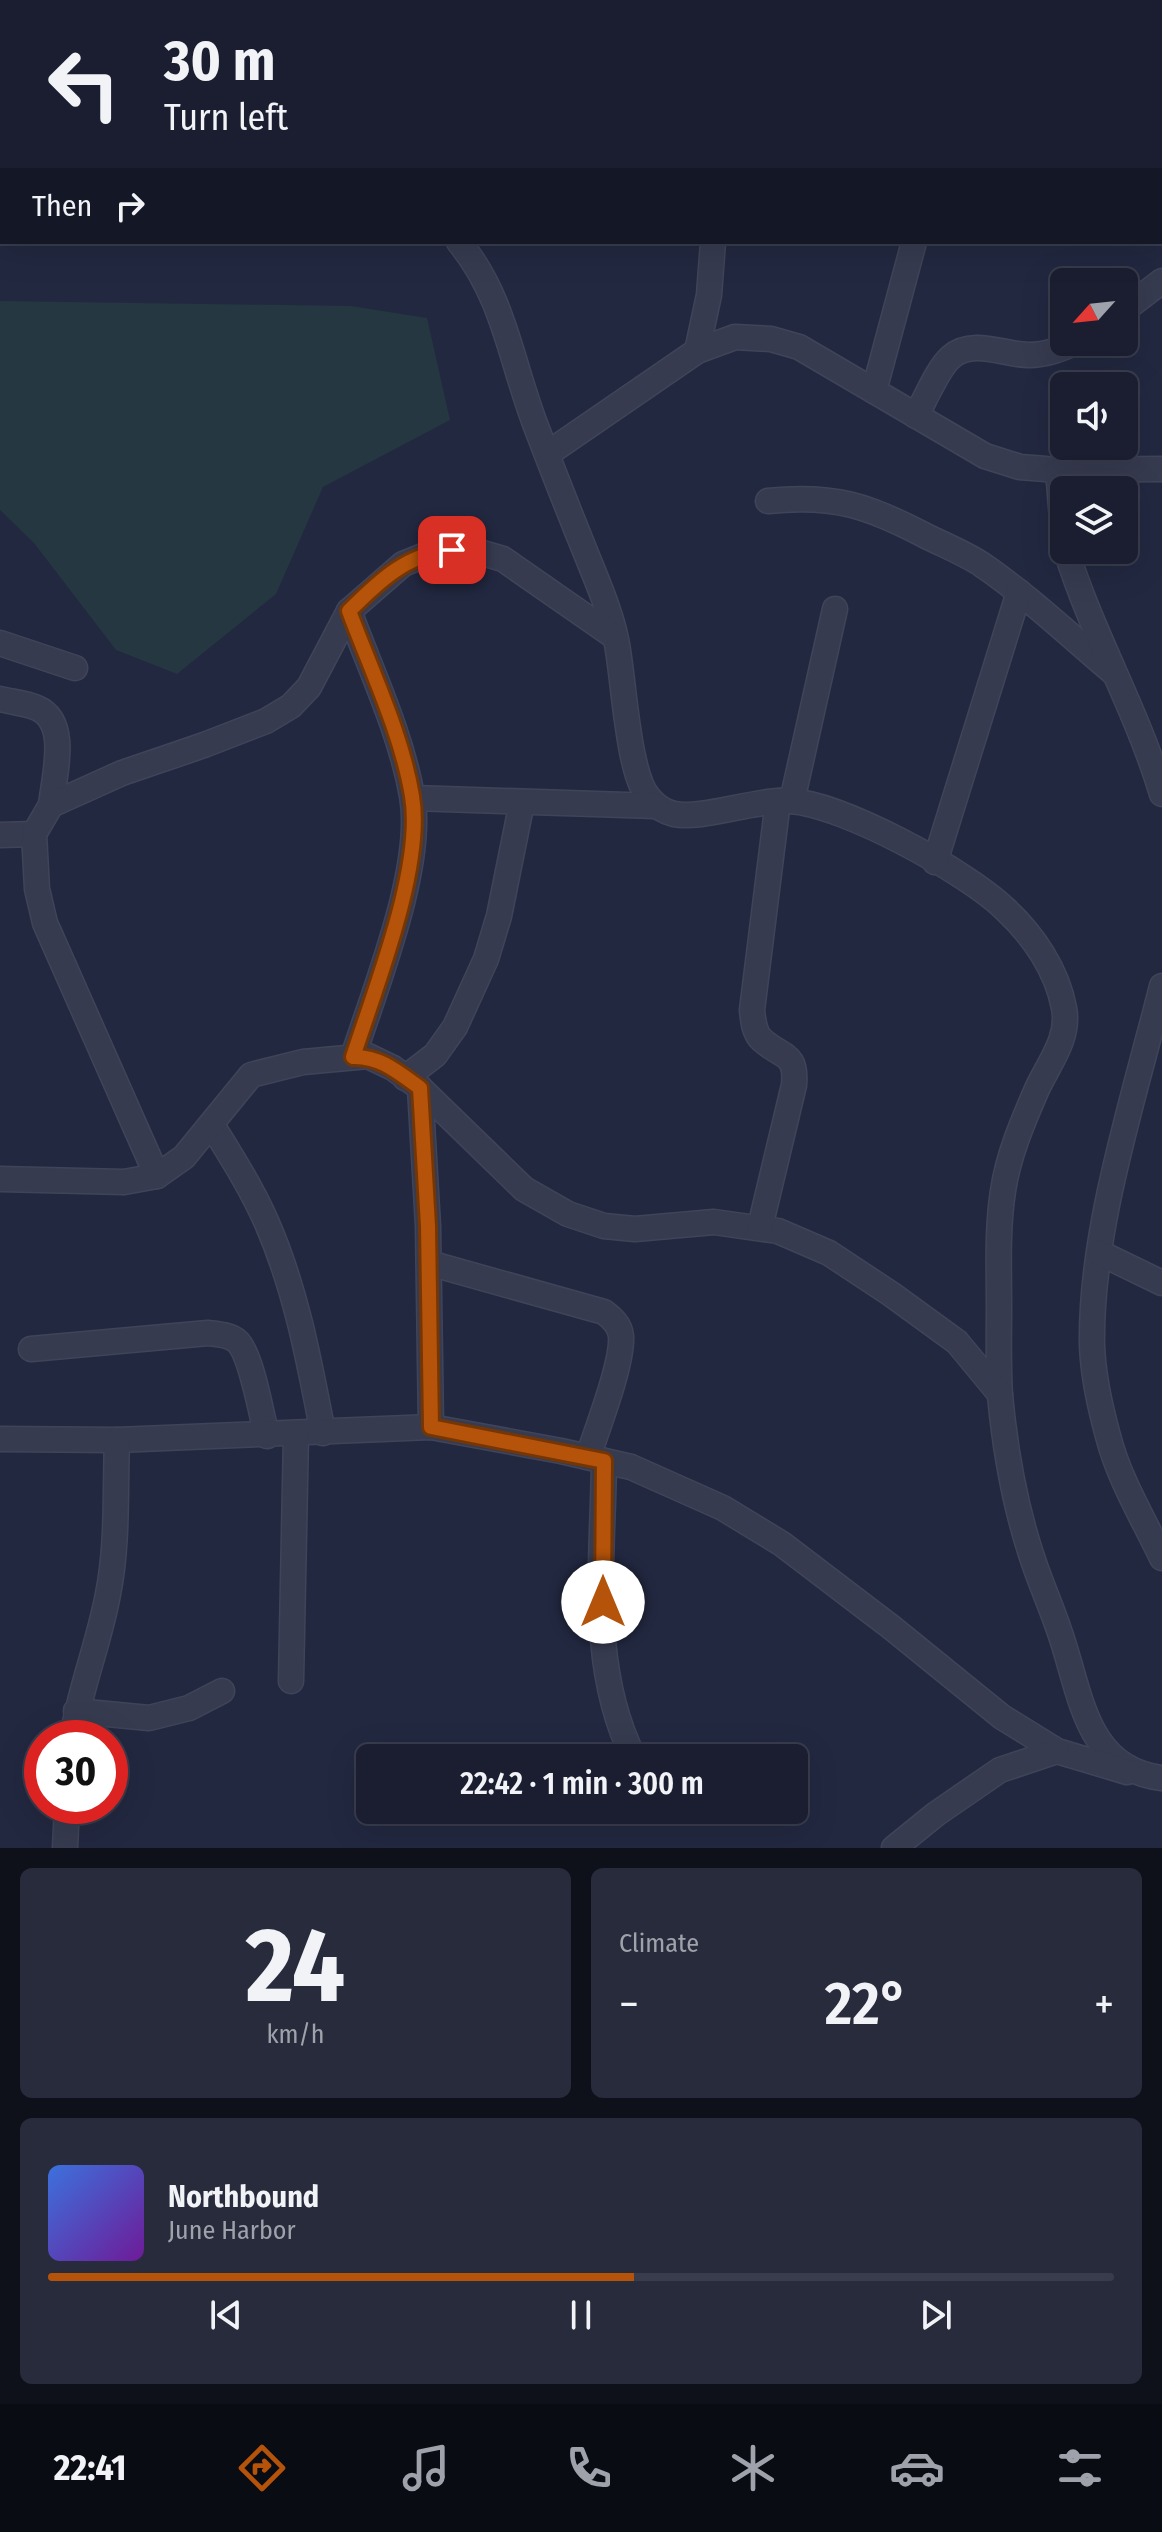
<!DOCTYPE html>
<html lang="en">
<head>
<meta charset="utf-8">
<style>
  :root { --surface:#1a1e30; --page:#272b3c; --text:#f1f3f6; --muted:#9fa2ab; --line:#383c4c; --accent:#b45309 }
  body { margin:0; font-family:"Fira Sans Condensed",sans-serif; background:var(--page); color:var(--text); height:100vh; display:flex; flex-direction:column; font-size:30px; white-space:nowrap }
  * { box-sizing:border-box; margin:0 }
  p { font-size:26px; color:var(--muted) }
  .icon { flex:none; width:44px; height:44px; fill:none; stroke:currentColor; stroke-width:2; stroke-linecap:round; stroke-linejoin:round }
  .map { position:relative; height:1848px; overflow:hidden }
  .details { display:flex; flex-direction:column; gap:20px; padding:20px; background:#0e101a; flex:1 }
  .details>* { flex:none }
  .hud { position:absolute; left:0px; top:0px; width:1162px; height:244px; box-shadow:0 8px 32px #0002,0 0 0 2px var(--line); background:#1a1e30; color:var(--text); overflow:hidden }
  .needle { width:52px; rotate:243deg }
  .controls { position:absolute; left:1050px; top:268px; display:grid; gap:16px }
  .controls a { display:grid; place-items:center; width:88px; height:88px; border-radius:12px; background:var(--surface); box-shadow:0 8px 32px #0002,0 0 0 2px var(--line); font-size:40px }
  .speed { position:absolute; left:24px; top:1720px; display:flex; gap:16px; font-size:40px; font-weight:700; text-align:center }
  .speed>* { display:grid; place-content:center; width:104px; height:104px; border-radius:50%; background:var(--surface); box-shadow:0 8px 32px #0002,0 0 0 2px var(--line); line-height:1 }
  .speed .limit { border:12px solid #d22; background:#fff; color:#111 }
  .pin { position:absolute; display:grid; place-items:center; width:68px; height:68px; color:#fff; margin:-34px; border-radius:16px; box-shadow:0 4px 12px #0006 }
  .me { position:absolute; width:88px; margin:-44px; rotate:0deg; stroke-linejoin:round; filter:drop-shadow(0 0 6px #0008) }
  .turn { display:flex; align-items:center; gap:28px; height:168px; padding:0 32px; font-size:36px }
  .turn .icon { width:104px; height:104px; stroke-width:2.5 }
  .turn b { display:block; font-size:56px; line-height:68px }
  .then { display:flex; align-items:center; height:76px; padding:0 32px; background:#0003; gap:16px; font-size:30px }
  .big { font-size:60px; font-weight:600; line-height:1.1 }
  .details .tile { flex:1; display:flex; flex-direction:column; justify-content:center; gap:12px; min-width:0; padding:0 28px; border-radius:12px; background:var(--page) }
  .details .dial { align-items:center; gap:0 }
  .dial b { font-size:104px; line-height:1 }
  .song { display:flex; align-items:center; gap:24px }
  .cover { width:96px; height:96px; border-radius:12px; background:linear-gradient(135deg,hsl(220 70% 55%),hsl(280 70% 35%)) }
  .played { height:8px; border-radius:4px; background:linear-gradient(90deg,var(--accent) 55%,var(--line) 55%) }
  .keys { display:flex; justify-content:space-around; direction:ltr }
  .heat { display:flex; justify-content:space-between; align-items:center; font-size:44px; direction:ltr }
  .details .tiles { flex:1; display:grid; gap:20px; grid-template-columns:1fr 1fr }
  .tile:last-child { grid-column:span 2 }
  .trip { position:absolute; left:356px; top:1744px; width:452px; height:80px; border-radius:12px; background:var(--surface); box-shadow:0 8px 32px #0002,0 0 0 2px var(--line); font-weight:600; line-height:80px; text-align:center }
  .dock { display:flex; height:128px; justify-content:space-around; align-items:center; background:#0a0c13; color:var(--muted) }
  .dock .icon { width:56px; height:56px }
  .dock .selected { color:var(--accent) }
  .dock b { font-size:36px; color:var(--text) }
  .map>svg:first-child { display:block }
</style>
</head>
<body>
<div class="map">
<svg width="1162" height="1848" viewBox="0 0 1162 1848">
  <rect width="100%" height="100%" fill="#222840"/>
  <g fill="#253741">
    <polygon points="556,0 1096,0 1102,2 553,2"/>
    <polygon points="0,301 351,306 427,318 450,420 323,487 276,594 177,674 116,650 34,543 0,510"/>
  </g>
  <g fill="none" stroke-linecap="round" stroke-linejoin="round">
    <defs>
      <g id="minor">
        <polyline points="368,0 368,2"/>
        <polyline points="54,2 54,0"/>
        <polyline points="0,23 2,23"/>
        <polyline points="0,222 2,222"/>
        <path d="M459,242C505,298 511,363 537,429C553,471 570,514 587,556C598,583 610,611 616,639C624,675 627,776 650,799C656,806 665,812 674,814C702,820 755,799 790,801C843,804 967,872 1005,909C1033,935 1057,970 1064,1008C1070,1038 1049,1063 1037,1089C1023,1121 1008,1156 1003,1191C997,1229 999,1268 999,1307C999,1336 998,1366 1000,1395C1005,1449 1015,1506 1032,1557C1040,1582 1051,1606 1059,1630C1081,1691 1084,1769 1162,1778"/>
        <polyline points="1124,310 1162,281"/>
        <polyline points="697,351 709,295 713,242"/>
        <polyline points="874,391 914,242"/>
        <path d="M916,416C925,400 938,368 951,357C973,338 1004,355 1029,355C1046,355 1061,349 1077,342"/>
        <polyline points="547,454 697,351 735,337 771,339 799,347 985,456 1020,467 1058,470 1162,469"/>
        <polyline points="1058,470 1064,544"/>
        <path d="M768,501C834,494 869,506 926,536C944,545 964,553 981,564C1028,596 1070,636 1114,673"/>
        <path d="M1066,550C1092,634 1137,710 1162,794"/>
        <path d="M349,611C371,671 401,733 412,796C425,866 375,988 353,1057"/>
        <polyline points="0,643 75,668"/>
        <path d="M0,699C12,702 26,703 37,708C70,722 54,776 51,805"/>
        <polyline points="413,798 656,806"/>
        <polyline points="792,801 835,609"/>
        <polyline points="0,835 34,834"/>
        <polyline points="935,862 1019,592"/>
        <path d="M1162,986C1134,1098 1090,1231 1092,1345C1093,1375 1100,1407 1108,1436C1119,1479 1143,1518 1162,1558"/>
        <polyline points="405,1078 435,1055 455,1027 486,959 499,916 522,802"/>
        <polyline points="420,1088 428,1226 431,1427"/>
        <path d="M212,1125C231,1156 251,1187 266,1221C296,1289 309,1360 323,1433"/>
        <polyline points="157,1176 45,923 37,889 34,834 51,805 122,773 204,745 266,721 291,706 309,687 349,611 403,564 435,551 469,549 503,559 615,637"/>
        <polyline points="0,1179 124,1182 157,1176 184,1157 251,1075 303,1062 368,1056 393,1068 420,1088 524,1189 568,1214 604,1226 635,1229 714,1222 778,1231 829,1253 891,1294 957,1342 1000,1394"/>
        <path d="M760,1227L794,1085C797,1052 782,1058 762,1040C754,1033 753,1020 752,1010L778,801"/>
        <polyline points="1100,1253 1162,1283"/>
        <path d="M429,1263L604,1312C612,1318 620,1325 621,1336C623,1363 597,1429 588,1457"/>
        <path d="M31,1349L208,1333C218,1334 231,1335 238,1342C252,1357 261,1414 267,1436"/>
        <polyline points="0,1439 117,1440 431,1427 561,1451 631,1467 723,1508 782,1544 891,1627 1002,1717 1057,1751 1127,1772"/>
        <path d="M604,1461C603,1559 588,1668 634,1758"/>
        <polyline points="291,1681 296,1434"/>
        <polyline points="76,1711 149,1718 189,1708 222,1691"/>
        <path d="M72,1738C80,1689 99,1643 108,1594C118,1544 115,1491 117,1440"/>
        <polyline points="65,1848 67,1806"/>
        <polyline points="894,1848 936,1814 1000,1770 1057,1751"/>
      </g>
    </defs>
    <use href="#minor" stroke="#404459" stroke-width="27"/>
    <use href="#minor" stroke="#373b50" stroke-width="24"/>
  </g>
  <g fill="none" stroke-linecap="round" stroke-linejoin="round">
    <defs>
      <path id="route" d="M452,550C408,553 379,581 349,611C371,670 402,735 412,796C424,867 375,988 353,1057C380,1056 399,1073 420,1088L428,1226L431,1427L604,1461L603,1602"/>
    </defs>
    <use href="#route" stroke="#753606" stroke-width="20"/>
    <use href="#route" stroke="#b45309" stroke-width="14"/>
  </g>
</svg>
<div class="controls">
<a><svg class="needle" viewBox="-14 -14 28 28"><path d="M0-13l5 13h-10z" fill="#e53935"/><path d="M0 13l5-13h-10z" fill="#9fa2ab"/></svg></a>
<a><svg class="icon" aria-label="sound" viewBox="0 0 24 24"><path d="M4 9h4l5-4v14l-5-4H4zM17 9q2 3 0 6"/></svg></a>
<a><svg class="icon" aria-label="layers" viewBox="0 0 24 24"><path d="M12 4l9 5-9 5-9-5zM3 14l9 5 9-5"/></svg></a>
</div>
<div class="speed"><div class="limit">30</div></div>
<div class="pin" style="left:452px;top:550px;background:#d93025"><svg class="icon" aria-label="arrive" viewBox="0 0 24 24"><path d="M6 21V4h12l-3 4 3 4H6"/></svg></div>
<svg class="me" style="left:603px;top:1602px" viewBox="-20 -20 40 40"><circle r="19" fill="#fff"/><path d="M0-13L10 11 0 6-10 11z" fill="#b45309"/></svg>
<div class="trip">22:42 · 1 min · 300 m</div>
<div class="hud">
<div class="turn"><svg class="icon" aria-label="left" viewBox="0 0 24 24"><path d="M17 20v-9H6M10 6l-5 5 5 5"/></svg><div><b>30 m</b>Turn left</div></div>
<div class="then">Then<svg class="icon" aria-label="right" viewBox="0 0 24 24"><path d="M7 20v-9h11M14 6l5 5-5 5"/></svg></div>
</div>
</div>
<section class="details">
<div class="tiles">
<div class="tile dial"><b>24</b><p>km/h</p></div>
<div class="tile"><p>Climate</p>
<div class="heat"><a>−</a><b class="big">22°</b><a>+</a></div>
</div>
<div class="tile">
<div class="song"><i class="cover"></i><div><b>Northbound</b><p>June Harbor</p></div></div>
<div class="played"></div>
<div class="keys"><svg class="icon" aria-label="previous" viewBox="0 0 24 24"><path d="M18 5L8 12l10 7zM5 5v14"/></svg><svg class="icon" aria-label="pause" viewBox="0 0 24 24"><path d="M8 5v14M16 5v14"/></svg><svg class="icon" aria-label="next" viewBox="0 0 24 24"><path d="M6 5l10 7-10 7zM19 5v14"/></svg></div>
</div>
</div>
</section>
<nav class="dock">
<b>22:41</b>
<svg class="icon selected" aria-label="directions" viewBox="0 0 24 24"><path d="M12 3l9 9-9 9-9-9zM9 14v-3h6M13 9l2 2-2 2"/></svg>
<svg class="icon" aria-label="music" viewBox="0 0 24 24"><path d="M9 18V5l10-2v13"/><circle cx="6" cy="18" r="3"/><circle cx="16" cy="16" r="3"/></svg>
<svg class="icon" aria-label="phone" viewBox="0 0 24 24"><path d="M5 4h4l2 5-3 2q2 4 5 5l2-3 5 2v4C11 20 4 13 5 4z"/></svg>
<svg class="icon" aria-label="climate" viewBox="0 0 24 24"><path d="M12 3v18M4 7l16 10M4 17L20 7"/></svg>
<svg class="icon" aria-label="car" viewBox="0 0 24 24"><path d="M5 17H2v-5l4-1 3-4h7l3 4 3 1v5h-3M9 17h6M6 11h13"/><circle cx="7" cy="17" r="2"/><circle cx="17" cy="17" r="2"/></svg>
<svg class="icon" aria-label="filters" viewBox="0 0 24 24"><path d="M4 7h16M4 17h16"/><circle cx="9" cy="7" r="2"/><circle cx="15" cy="17" r="2"/></svg>
</nav>
</body>
</html>
